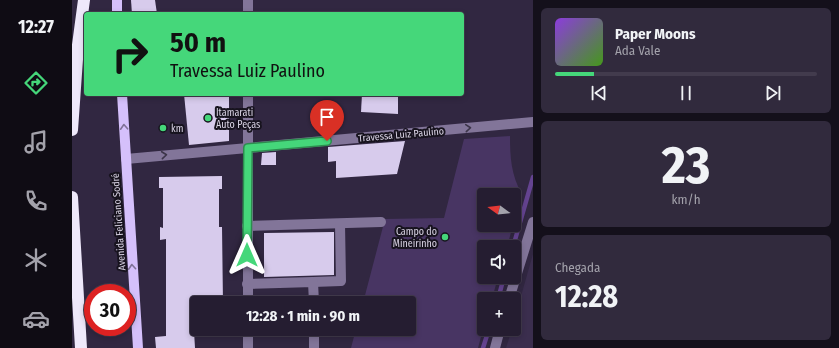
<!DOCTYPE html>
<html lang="pt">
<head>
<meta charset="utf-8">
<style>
  :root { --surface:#251d31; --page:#312a3d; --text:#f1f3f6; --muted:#a3a2ab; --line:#423b4d; --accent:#45d77a }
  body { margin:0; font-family:"Fira Sans Condensed",sans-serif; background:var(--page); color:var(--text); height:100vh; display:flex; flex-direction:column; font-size:15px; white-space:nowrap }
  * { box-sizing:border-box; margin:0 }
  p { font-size:13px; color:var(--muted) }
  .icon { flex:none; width:22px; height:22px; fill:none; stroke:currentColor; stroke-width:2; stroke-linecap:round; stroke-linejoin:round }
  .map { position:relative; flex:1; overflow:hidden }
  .side { display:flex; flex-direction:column; gap:8px; padding:8px; background:#14101b; width:306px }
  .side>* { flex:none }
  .guide { position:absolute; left:12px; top:12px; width:380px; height:84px; border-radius:4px; box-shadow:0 2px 6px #0003,0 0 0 1px var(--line); background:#45d77a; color:#111; overflow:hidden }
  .needle { width:26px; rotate:285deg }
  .tools { position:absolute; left:405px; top:188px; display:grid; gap:8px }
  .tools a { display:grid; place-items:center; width:44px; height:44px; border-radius:4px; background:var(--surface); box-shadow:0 2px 6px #0003,0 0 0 1px var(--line); font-size:20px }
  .speed { position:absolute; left:12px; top:284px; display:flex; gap:8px; font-size:20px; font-weight:700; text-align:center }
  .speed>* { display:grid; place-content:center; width:52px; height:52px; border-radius:50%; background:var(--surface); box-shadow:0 2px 6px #0003,0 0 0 1px var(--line); line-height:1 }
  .speed .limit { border:6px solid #d22; background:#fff; color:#111 }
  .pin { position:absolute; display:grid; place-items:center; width:34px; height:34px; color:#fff; margin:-41px -17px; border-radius:50% 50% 50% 0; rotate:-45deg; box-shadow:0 0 4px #0007 }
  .pin .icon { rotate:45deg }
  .me { position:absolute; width:44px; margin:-22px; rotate:0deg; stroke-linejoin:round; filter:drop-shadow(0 0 3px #0008) }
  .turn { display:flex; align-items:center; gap:14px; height:84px; padding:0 20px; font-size:18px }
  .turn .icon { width:52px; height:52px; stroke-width:2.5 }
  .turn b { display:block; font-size:28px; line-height:34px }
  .big { font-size:30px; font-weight:700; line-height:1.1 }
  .side .widget { flex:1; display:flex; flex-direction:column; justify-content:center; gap:6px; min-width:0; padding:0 14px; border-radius:6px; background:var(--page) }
  .side .dial { align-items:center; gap:0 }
  .dial b { font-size:52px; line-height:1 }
  .song { display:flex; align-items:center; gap:12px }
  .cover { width:48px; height:48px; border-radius:6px; background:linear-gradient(135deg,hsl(270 70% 55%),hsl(100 70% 35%)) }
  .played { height:4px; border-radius:2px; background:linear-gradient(90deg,var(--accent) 15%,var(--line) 15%) }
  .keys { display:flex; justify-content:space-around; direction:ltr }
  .trip { position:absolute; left:118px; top:296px; width:226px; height:40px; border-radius:4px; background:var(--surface); box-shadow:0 2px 6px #0003,0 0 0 1px var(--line); font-weight:700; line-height:40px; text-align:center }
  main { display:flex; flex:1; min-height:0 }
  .tabs { display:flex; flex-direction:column; width:72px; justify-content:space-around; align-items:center; background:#0f0c14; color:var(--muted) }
  .tabs .icon { width:28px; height:28px }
  .tabs .selected { color:var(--accent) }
  .tabs b { font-size:18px; color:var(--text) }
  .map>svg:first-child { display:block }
</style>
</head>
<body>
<main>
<nav class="tabs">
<b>12:27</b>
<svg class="icon selected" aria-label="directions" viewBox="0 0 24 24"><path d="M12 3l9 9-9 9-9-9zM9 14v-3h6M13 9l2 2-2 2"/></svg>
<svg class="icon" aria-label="music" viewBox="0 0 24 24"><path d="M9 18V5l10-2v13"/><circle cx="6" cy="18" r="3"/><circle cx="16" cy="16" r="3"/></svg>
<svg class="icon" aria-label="phone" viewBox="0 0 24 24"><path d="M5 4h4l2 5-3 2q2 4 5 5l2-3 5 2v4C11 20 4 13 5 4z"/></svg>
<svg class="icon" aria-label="climate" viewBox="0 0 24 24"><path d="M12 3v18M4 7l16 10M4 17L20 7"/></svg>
<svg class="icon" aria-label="car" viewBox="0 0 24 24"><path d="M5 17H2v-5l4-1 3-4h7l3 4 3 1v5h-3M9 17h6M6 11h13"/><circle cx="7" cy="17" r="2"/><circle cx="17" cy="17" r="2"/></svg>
</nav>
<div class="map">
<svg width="461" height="348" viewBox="0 0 461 348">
  <rect width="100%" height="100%" fill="#312741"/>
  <polygon fill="#3b2e4e" points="461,254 461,348 434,348 440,329 442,329 442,321"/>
  <path fill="#483563" d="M438,136C438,157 439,175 450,194L442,221V195H412V225H441L435,247H412V277H426L420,299H412V326L406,348H279L284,329H337V303H291L313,219L372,218L392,139Z"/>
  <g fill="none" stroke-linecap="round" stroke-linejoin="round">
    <g stroke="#644390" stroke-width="4.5">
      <polyline points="441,247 461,177"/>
      <polyline points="426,299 432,277"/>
      <polyline points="411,348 417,329"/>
    </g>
  </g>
  <g fill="#d7cbec">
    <polygon points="59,0 83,0 85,14 60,14"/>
    <polygon points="112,94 157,94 157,141 117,145"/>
    <polygon points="290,94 326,94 326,114 289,112"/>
    <polygon points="333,141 325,174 264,178 264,161 256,162 256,147"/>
    <polygon points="204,152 204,165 189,165 190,153"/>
    <polygon points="150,176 150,189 147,189 147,227 150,227 151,303 125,303 125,314 121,314 123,348 84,348 83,337 94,336 94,239 88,240 88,227 91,228 91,188 87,188 87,177"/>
    <polygon points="262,232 262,275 192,277 192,233"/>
  </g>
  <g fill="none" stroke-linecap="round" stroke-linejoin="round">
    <g stroke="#827599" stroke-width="10">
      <polyline points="176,14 176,0"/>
      <polyline points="54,159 461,122"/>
      <polyline points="175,226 309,222"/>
      <polyline points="241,282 269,281 268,224"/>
      <polyline points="175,284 241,282 242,303"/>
      <polyline points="437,299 461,222"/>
      <polyline points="176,303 176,94"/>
      <polyline points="176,329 176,348"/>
      <polyline points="242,329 242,348"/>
      <polyline points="423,348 428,329"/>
    </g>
    <g stroke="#d5c0fb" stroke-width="10">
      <polyline points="45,0 45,14"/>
      <polyline points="50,94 66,348"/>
    </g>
    <g stroke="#eee8fa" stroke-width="12">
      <polyline points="0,130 6,45 12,0"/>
      <polyline points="0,197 9,348"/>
    </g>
  </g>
  <defs><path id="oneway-chevron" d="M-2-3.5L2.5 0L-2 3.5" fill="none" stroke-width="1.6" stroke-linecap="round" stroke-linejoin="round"/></defs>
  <g stroke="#807298">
    <use href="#oneway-chevron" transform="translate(52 127) rotate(-93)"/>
    <use href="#oneway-chevron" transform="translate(60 267) rotate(-94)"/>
  </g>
  <g stroke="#3c3549">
    <use href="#oneway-chevron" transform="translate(396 128) rotate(-5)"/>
    <use href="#oneway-chevron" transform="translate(92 155) rotate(-6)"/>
  </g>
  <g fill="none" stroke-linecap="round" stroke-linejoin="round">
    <defs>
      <polyline id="route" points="175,255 176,148 255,141"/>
    </defs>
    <use href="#route" stroke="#2d8c4f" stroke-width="10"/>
    <use href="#route" stroke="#45d77a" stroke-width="7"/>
  </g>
  <g fill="#45d77a" stroke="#17131e" stroke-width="1.5">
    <circle cx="136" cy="118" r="4"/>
    <circle cx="91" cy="128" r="4"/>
    <circle cx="373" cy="237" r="4"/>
  </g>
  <g text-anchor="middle" stroke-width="4" stroke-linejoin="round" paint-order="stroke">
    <g font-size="10" fill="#dad4e5" stroke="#17131e" text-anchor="start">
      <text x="144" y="116">Itamarati<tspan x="144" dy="12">Auto Peças</tspan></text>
      <text x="99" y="132">km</text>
      <text x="365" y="235" text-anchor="end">Campo do<tspan x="365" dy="12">Mineirinho</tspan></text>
    </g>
    <g font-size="10" fill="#dad4e5" stroke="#17131e">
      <text transform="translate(329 134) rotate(-5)" y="4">Travessa Luiz Paulino</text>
      <text transform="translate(46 222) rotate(-94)" y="4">Avenida Feliciano Sodré</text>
    </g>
  </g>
</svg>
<div class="tools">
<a><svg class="needle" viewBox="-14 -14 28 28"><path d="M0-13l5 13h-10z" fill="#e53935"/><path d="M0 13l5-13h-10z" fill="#a3a2ab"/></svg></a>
<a><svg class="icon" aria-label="sound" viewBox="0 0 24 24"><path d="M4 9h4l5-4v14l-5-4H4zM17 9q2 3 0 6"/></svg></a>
<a>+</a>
</div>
<div class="speed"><div class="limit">30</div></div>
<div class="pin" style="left:255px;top:141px;background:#d93025"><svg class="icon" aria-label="arrive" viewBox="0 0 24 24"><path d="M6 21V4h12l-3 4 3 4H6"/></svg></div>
<svg class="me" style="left:175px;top:255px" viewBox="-20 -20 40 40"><path d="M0-17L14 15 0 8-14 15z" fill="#45d77a" stroke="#fff" stroke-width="4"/></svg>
<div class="trip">12:28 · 1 min · 90 m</div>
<div class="guide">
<div class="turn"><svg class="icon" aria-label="right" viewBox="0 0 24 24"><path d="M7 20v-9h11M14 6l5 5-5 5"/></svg><div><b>50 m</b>Travessa Luiz Paulino</div></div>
</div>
</div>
<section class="side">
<div class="widget">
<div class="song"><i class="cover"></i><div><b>Paper Moons</b><p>Ada Vale</p></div></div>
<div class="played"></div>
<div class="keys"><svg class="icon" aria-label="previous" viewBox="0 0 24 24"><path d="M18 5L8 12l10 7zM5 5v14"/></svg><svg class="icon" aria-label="pause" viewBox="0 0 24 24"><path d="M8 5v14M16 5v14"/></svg><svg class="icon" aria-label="next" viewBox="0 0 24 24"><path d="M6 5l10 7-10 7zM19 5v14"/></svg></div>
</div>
<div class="widget dial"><b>23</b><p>km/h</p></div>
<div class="widget"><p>Chegada</p><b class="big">12:28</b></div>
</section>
</main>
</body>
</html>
